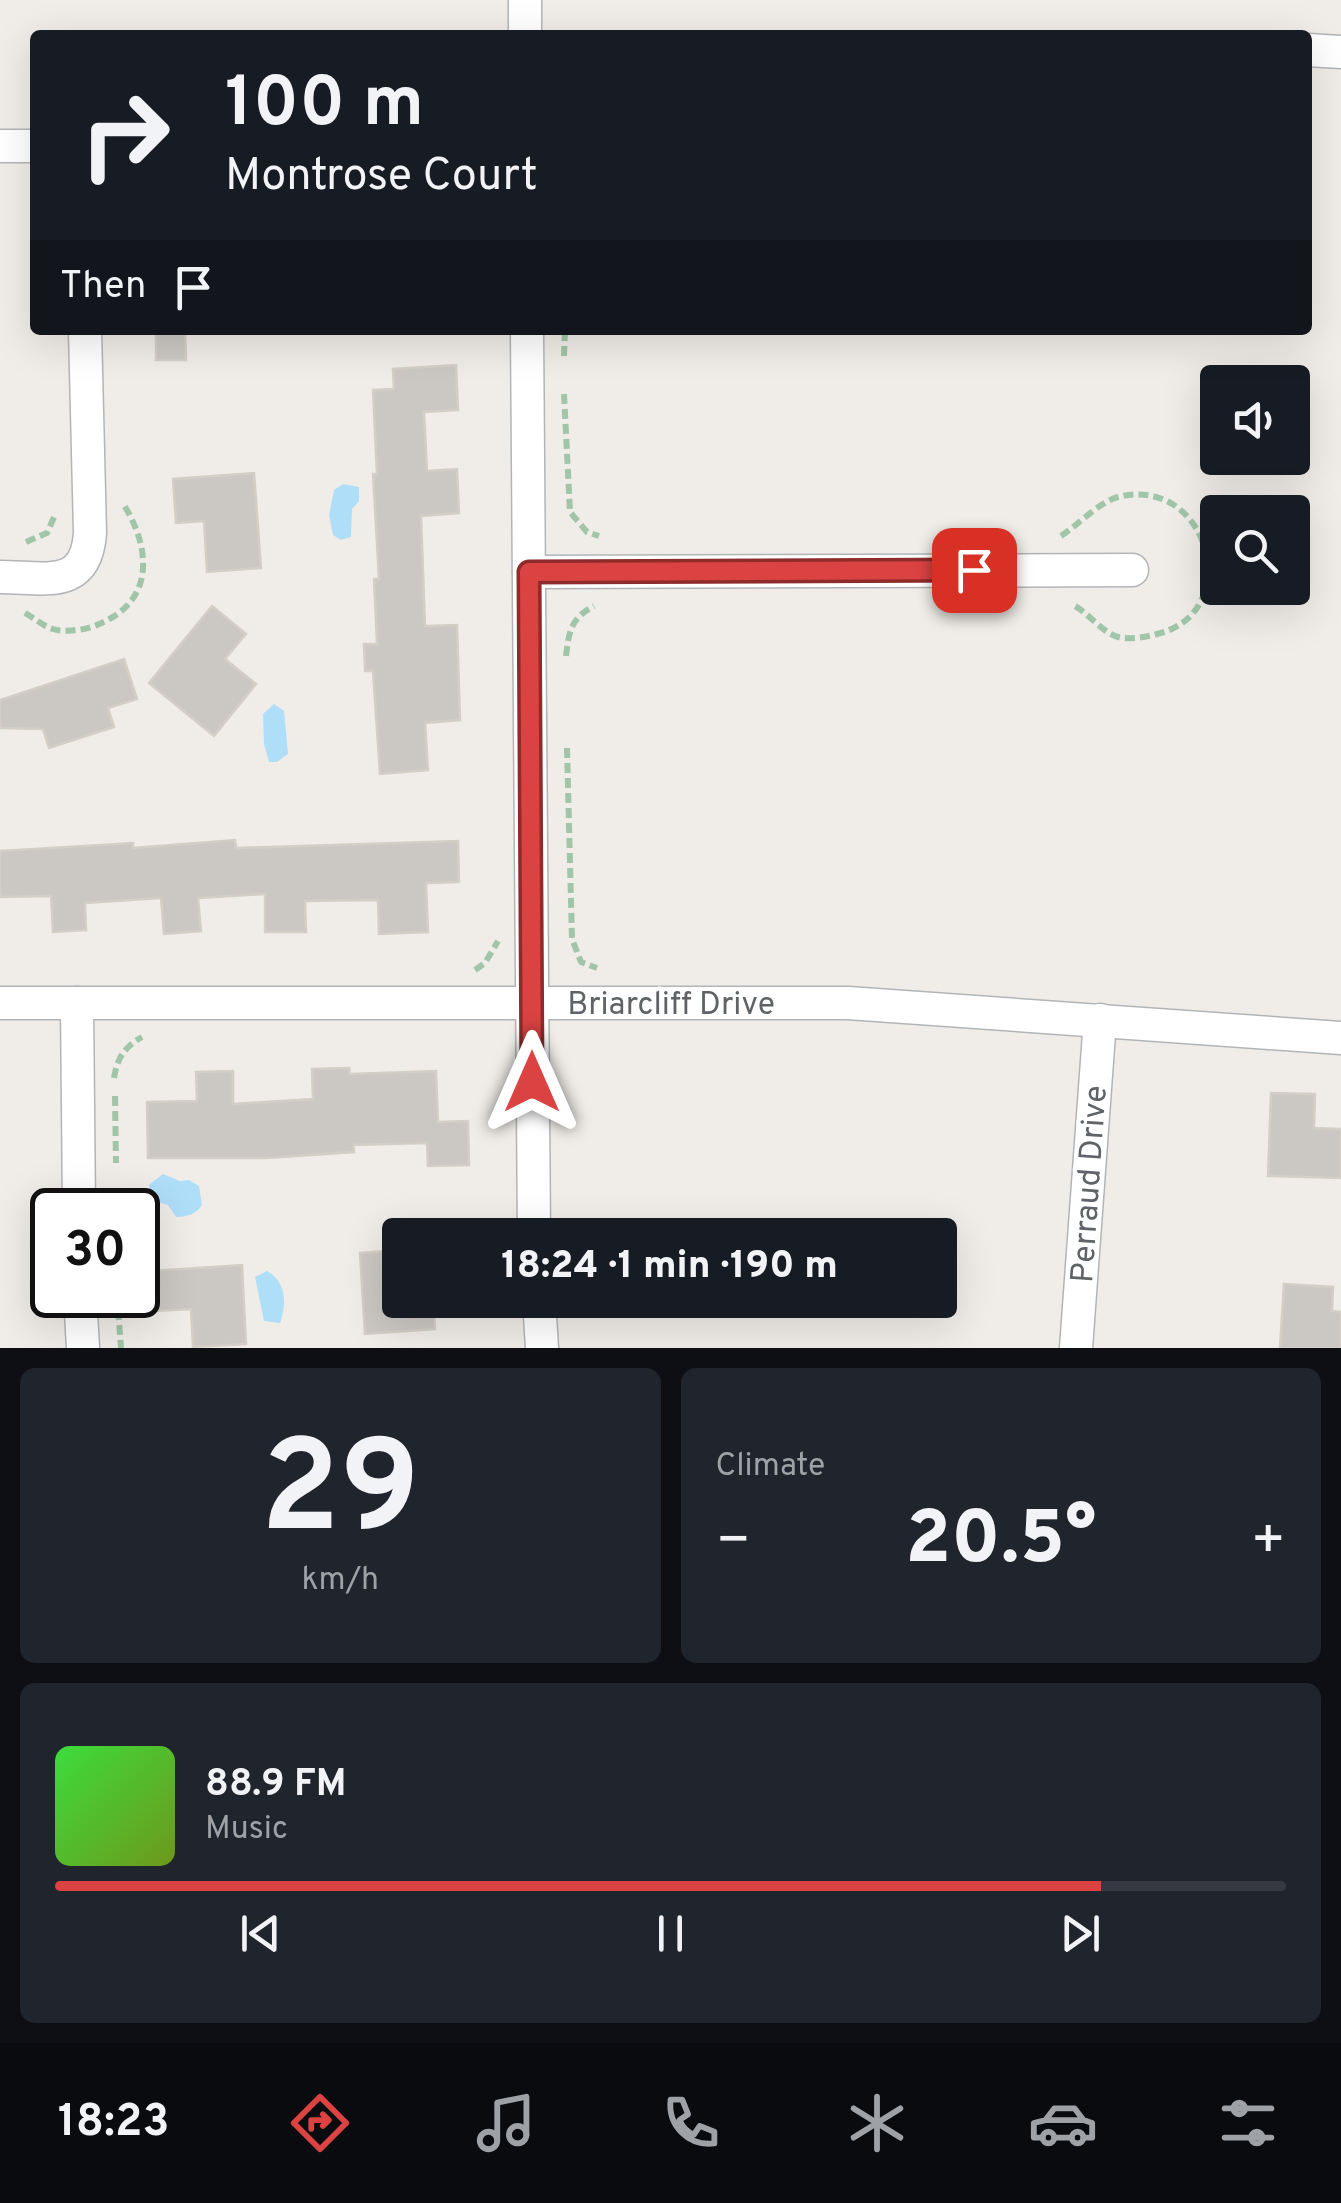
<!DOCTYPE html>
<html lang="en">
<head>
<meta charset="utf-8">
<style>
  :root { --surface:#171b24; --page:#20242c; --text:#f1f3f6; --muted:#9ea1a6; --line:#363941; --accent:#db4242 }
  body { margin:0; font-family:Overpass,sans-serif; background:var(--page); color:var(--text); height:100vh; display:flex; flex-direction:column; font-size:38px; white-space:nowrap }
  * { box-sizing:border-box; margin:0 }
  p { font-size:32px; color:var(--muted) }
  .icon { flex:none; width:55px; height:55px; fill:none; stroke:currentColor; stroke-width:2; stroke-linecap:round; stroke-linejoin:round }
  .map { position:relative; height:1348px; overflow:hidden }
  .panel { display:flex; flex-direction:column; gap:20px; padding:20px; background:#0d0f14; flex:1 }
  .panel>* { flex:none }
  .banner { position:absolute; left:30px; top:30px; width:1282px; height:305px; border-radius:10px; box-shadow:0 10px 40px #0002; background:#171b24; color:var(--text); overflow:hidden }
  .tools { position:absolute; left:1200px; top:365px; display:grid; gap:20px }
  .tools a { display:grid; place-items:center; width:110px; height:110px; border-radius:10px; background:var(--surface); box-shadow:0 10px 40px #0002; font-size:50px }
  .speed { position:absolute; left:30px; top:1188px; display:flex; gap:20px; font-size:50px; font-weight:700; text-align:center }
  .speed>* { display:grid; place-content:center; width:130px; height:130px; border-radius:50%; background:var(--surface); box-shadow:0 10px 40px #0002; line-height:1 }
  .speed .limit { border:5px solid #111; border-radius:15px; background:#fff; color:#111 }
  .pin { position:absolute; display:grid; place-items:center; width:85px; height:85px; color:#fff; margin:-42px; border-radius:20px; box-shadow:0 5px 15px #0006 }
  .me { position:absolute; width:110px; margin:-55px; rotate:0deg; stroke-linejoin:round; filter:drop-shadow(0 0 8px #0008) }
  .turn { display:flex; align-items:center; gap:35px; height:210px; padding:0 30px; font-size:45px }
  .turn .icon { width:130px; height:130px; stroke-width:2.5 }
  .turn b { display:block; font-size:70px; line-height:85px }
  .then { display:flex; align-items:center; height:95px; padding:0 30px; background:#0003; gap:20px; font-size:38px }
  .big { font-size:75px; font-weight:800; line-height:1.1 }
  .panel .card { flex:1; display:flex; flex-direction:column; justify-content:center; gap:15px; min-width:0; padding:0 35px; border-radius:15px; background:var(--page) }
  .panel .dial { align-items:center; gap:0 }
  .dial b { font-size:130px; line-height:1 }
  .song { display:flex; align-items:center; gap:30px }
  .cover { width:120px; height:120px; border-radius:15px; background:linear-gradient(135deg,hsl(120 70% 55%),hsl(80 70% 35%)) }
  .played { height:10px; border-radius:5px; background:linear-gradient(90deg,var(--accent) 85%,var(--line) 85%) }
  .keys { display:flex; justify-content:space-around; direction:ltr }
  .heat { display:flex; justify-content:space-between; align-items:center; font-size:55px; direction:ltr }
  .panel .tiles { flex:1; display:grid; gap:20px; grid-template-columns:1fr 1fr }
  .card:last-child { grid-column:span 2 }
  .trip { position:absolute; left:382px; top:1218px; width:575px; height:100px; border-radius:10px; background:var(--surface); box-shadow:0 10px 40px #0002; font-weight:800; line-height:100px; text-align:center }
  .tab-bar { display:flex; height:160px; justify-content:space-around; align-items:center; background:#090b0e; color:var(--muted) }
  .tab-bar .icon { width:70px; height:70px }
  .tab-bar .current { color:var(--accent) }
  .tab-bar b { font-size:45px; color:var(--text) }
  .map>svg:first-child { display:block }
</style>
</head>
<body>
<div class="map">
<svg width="1341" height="1348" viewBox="0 0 1341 1348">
  <rect width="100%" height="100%" fill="#f0ede8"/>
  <g fill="#afdef8">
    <polygon points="343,484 359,487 359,501 352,509 351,537 341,540 333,535 329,515 334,490"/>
    <polygon points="274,704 284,711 288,754 277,762 269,762 264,744 263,714"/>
    <path d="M163,1174L180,1181L189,1180L199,1186L202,1205C197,1214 186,1217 176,1217L168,1205L151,1200L149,1185Z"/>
    <path d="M267,1271C286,1281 287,1304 280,1323L264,1321L255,1277Z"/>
  </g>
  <g fill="#cbc8c4" stroke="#d4cfc6" stroke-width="2.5">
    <polygon points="156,330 185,330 186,360 156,360"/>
    <polygon points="456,365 458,410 424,412 427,471 457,469 459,513 421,516 425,626 457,625 460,720 425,723 428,770 380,774 373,671 365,671 364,644 377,644 374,579 379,579 373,474 377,474 373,390 394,389 393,369"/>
    <polygon points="254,473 261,568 207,572 204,521 176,523 173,479"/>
    <polygon points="212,606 246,634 225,659 256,684 214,736 149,683"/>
    <polygon points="124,659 137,699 108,708 114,727 49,748 43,729 0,728 0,700"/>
    <polygon points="235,840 236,848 458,841 459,882 426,883 428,932 379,934 378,900 305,901 306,932 265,932 265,894 198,898 201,931 164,934 161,898 85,903 86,930 53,932 51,896 0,897 0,851 133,843 133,848"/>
    <polygon points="349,1068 350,1074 436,1071 438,1122 468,1121 469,1165 428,1166 427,1143 353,1145 354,1152 266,1158 148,1158 147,1102 197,1101 196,1072 233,1071 233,1104 313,1099 312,1069"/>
    <polygon points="1271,1093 1315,1094 1314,1128 1341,1129 1341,1178 1268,1176"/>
    <polygon points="400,1250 400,1300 433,1300 435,1329 365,1334 360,1253"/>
    <polygon points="242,1265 246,1344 193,1347 191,1309 155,1311 152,1271"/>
    <polygon points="1284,1284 1333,1287 1332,1311 1341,1312 1341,1348 1280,1348"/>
  </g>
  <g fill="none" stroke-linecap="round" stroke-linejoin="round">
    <defs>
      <g id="minor">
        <polyline points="525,0 525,35"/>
        <polyline points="1308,50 1341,52"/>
        <polyline points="0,146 35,146"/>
        <polyline points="527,330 534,1235"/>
        <polyline points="529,572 1132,570"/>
        <path d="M0,577C45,577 86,591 90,533L85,330"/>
        <polyline points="0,1003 848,1003 1341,1038"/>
        <polyline points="77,1003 79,1210"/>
        <polyline points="80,1295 83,1348"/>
        <polyline points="539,1300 542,1348"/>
        <polyline points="1076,1348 1100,1020"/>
      </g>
    </defs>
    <use href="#minor" stroke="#b2b5b8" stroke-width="35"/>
    <g stroke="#a0c5a8" stroke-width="6" stroke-dasharray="10 5" stroke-linecap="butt">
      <polyline points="564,356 565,330"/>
      <polyline points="564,394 570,512 587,532 599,536"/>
      <path d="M1061,536C1078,525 1099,502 1118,497C1209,474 1246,613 1157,634C1146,637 1130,640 1118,637C1103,633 1089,614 1075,606"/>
      <polyline points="26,542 47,533 55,515"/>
      <path d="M25,613C34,618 43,626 53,629C66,633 87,630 99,624C155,601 151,549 124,505"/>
      <path d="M566,656C569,631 571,618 594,606"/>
      <polyline points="567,748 572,939 581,962 597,968"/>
      <polyline points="475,970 485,963 498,941"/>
      <path d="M114,1078C117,1059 124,1047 142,1037"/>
      <polyline points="115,1096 116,1163"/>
      <polyline points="117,1295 121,1348"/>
    </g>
    <use href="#minor" stroke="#fff" stroke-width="32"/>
  </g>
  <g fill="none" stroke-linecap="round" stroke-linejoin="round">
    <defs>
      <polyline id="route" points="532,1082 529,572 974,570"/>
    </defs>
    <use href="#route" stroke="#8e2b2b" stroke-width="25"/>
    <use href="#route" stroke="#db4242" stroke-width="18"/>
  </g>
  <g text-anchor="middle" stroke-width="8" stroke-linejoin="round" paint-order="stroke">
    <g font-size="32" fill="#5f6366" stroke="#fff">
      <text x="671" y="1014">Briarcliff Drive</text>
      <text transform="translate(1088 1184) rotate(-86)" y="11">Perraud Drive</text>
    </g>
  </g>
</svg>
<div class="tools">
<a><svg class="icon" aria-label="sound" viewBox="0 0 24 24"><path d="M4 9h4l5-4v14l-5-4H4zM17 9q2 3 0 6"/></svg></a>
<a><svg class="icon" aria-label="search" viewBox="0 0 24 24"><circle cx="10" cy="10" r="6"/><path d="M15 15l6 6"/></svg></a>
</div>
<div class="speed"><div class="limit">30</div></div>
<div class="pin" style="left:974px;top:570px;background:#d93025"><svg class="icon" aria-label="arrive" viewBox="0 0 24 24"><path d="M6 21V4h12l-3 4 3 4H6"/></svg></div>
<svg class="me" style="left:532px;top:1082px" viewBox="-20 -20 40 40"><path d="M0-17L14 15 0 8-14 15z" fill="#db4242" stroke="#fff" stroke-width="4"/></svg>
<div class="trip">18:24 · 1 min · 190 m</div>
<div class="banner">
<div class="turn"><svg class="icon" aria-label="right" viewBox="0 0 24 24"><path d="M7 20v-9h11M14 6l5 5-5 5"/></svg><div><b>100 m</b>Montrose Court</div></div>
<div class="then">Then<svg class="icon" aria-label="arrive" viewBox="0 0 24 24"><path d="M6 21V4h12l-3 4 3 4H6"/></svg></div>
</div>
</div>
<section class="panel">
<div class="tiles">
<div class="card dial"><b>29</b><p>km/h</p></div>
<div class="card"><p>Climate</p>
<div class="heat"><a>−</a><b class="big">20.5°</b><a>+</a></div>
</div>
<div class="card">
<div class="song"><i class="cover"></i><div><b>88.9 FM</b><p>Music</p></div></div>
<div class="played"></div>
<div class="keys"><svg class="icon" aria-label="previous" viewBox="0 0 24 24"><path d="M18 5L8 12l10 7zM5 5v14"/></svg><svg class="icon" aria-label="pause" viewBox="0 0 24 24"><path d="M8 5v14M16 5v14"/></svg><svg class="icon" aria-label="next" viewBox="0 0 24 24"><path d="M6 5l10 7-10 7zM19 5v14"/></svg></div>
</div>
</div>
</section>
<nav class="tab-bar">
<b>18:23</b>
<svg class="icon current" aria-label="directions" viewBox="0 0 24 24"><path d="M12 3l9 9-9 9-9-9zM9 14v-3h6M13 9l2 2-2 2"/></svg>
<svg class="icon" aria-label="music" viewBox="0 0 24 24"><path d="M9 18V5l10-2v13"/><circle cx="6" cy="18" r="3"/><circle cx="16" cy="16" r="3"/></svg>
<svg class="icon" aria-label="phone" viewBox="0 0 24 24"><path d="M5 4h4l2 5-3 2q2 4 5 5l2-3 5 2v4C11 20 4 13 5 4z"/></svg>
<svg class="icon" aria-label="climate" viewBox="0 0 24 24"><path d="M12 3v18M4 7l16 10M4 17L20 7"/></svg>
<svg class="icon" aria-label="car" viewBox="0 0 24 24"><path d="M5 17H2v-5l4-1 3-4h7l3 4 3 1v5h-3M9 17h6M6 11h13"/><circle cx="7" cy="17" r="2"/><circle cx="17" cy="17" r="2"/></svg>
<svg class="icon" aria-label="filters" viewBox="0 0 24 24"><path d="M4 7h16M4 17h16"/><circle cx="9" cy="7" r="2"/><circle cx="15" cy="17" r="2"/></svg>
</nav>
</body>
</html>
